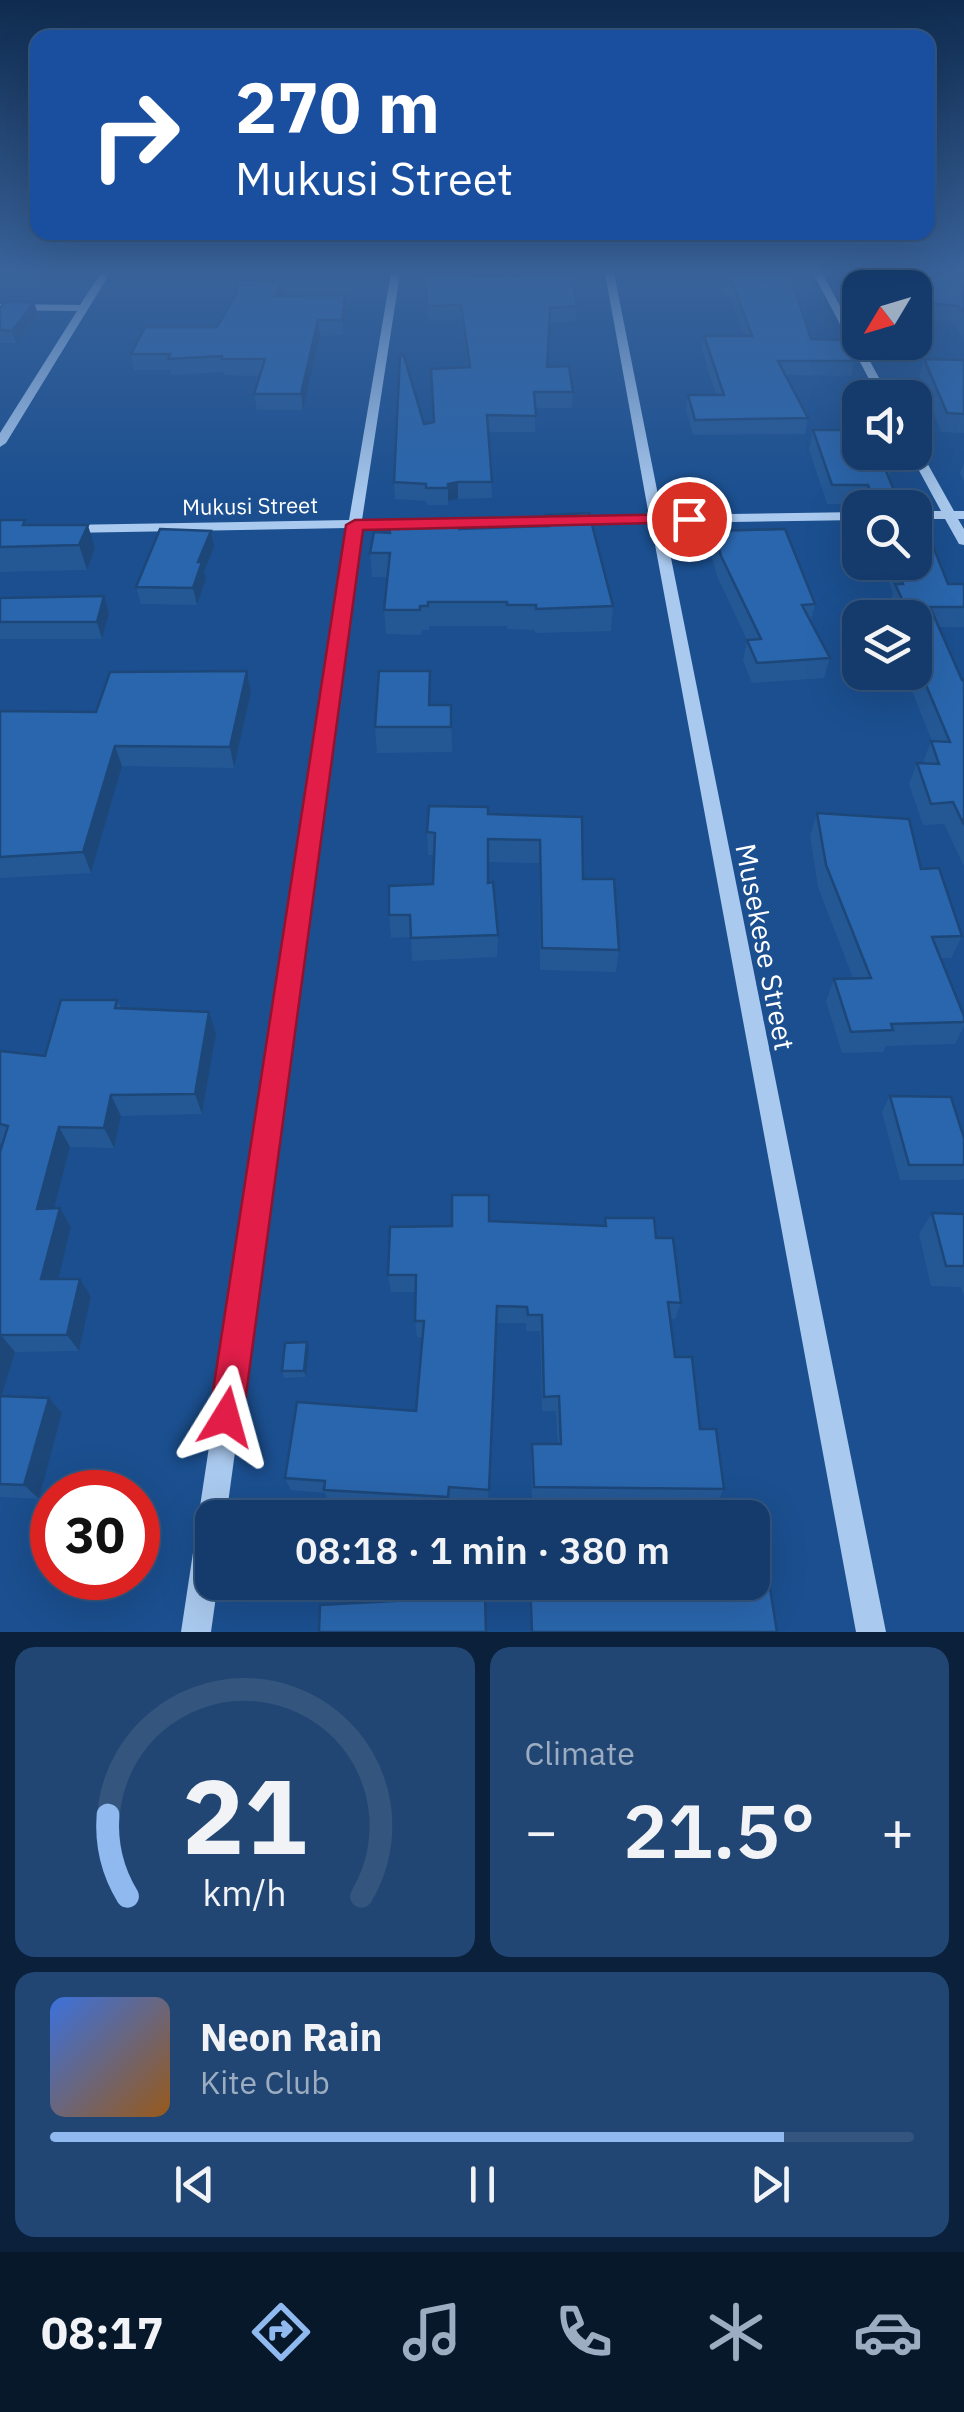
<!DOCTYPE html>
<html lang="en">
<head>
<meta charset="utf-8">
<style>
  :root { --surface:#143b6b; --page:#214673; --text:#f1f3f6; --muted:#9dadc1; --line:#33557e; --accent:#90b9f0 }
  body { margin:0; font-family:"IBM Plex Sans",sans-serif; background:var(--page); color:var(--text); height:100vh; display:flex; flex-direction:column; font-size:38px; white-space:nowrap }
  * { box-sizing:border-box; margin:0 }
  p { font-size:32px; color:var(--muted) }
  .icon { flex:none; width:55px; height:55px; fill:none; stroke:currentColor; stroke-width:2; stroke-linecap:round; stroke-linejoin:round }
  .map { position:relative; height:1632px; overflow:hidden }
  .details { display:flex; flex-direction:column; gap:15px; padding:15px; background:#0b203b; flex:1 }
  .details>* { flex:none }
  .top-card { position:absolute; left:30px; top:30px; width:905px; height:210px; border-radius:20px; box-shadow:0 10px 40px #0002,0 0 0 2px var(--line); background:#1a4fa0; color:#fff; overflow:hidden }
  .needle { width:65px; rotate:232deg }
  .buttons { position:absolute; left:842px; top:270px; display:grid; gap:20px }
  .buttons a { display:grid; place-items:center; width:90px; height:90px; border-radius:20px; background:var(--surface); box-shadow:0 10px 40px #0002,0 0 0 2px var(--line); font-size:50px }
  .speed { position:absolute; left:30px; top:1470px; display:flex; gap:20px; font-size:50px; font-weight:700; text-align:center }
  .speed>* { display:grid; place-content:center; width:130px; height:130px; border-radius:50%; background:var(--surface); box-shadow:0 10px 40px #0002,0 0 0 2px var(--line); line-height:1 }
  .speed .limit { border:15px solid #d22; background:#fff; color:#111 }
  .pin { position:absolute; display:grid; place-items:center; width:85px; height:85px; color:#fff; margin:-42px; border:5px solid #fff; border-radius:50%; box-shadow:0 2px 10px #0007 }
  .me { position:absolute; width:110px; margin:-55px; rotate:8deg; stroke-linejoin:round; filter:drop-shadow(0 0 8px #0008) }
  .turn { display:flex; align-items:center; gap:35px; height:210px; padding:0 40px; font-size:45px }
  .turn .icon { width:130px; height:130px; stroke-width:2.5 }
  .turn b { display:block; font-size:70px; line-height:85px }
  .big { font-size:75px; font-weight:600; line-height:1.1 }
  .details .tile { flex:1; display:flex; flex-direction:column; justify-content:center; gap:15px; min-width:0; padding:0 35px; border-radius:20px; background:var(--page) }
  .details .dial { align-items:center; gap:0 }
  .dial svg { height:260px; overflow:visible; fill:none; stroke:var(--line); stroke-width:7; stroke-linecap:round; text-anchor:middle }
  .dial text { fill:var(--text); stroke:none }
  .song { display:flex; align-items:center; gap:30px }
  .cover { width:120px; height:120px; border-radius:15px; background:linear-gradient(135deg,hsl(220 70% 55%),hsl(30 70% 35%)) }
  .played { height:10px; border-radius:5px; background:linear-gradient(90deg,var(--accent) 85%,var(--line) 85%) }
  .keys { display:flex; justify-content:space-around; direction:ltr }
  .heat { display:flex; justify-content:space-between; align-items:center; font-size:55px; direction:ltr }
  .details .tiles { flex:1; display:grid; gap:15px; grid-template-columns:1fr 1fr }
  .tile:last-child { grid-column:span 2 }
  .trip { position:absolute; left:195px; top:1500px; width:575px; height:100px; border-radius:20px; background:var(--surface); box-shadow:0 10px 40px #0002,0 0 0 2px var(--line); font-weight:600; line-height:100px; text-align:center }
  .tab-bar { display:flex; height:160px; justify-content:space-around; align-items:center; background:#08182b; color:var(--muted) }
  .tab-bar .icon { width:70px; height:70px }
  .tab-bar .active { color:var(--accent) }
  .tab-bar b { font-size:45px; color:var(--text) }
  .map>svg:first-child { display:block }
</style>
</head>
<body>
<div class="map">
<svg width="964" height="1632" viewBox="0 0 964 1632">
  <rect width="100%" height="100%" fill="#1b4f8f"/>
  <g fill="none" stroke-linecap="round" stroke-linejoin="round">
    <g fill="#a9c9ee" fill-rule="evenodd">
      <polygon points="101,273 110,273 6,443 0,447 0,433 77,311 0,310 0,304 80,305"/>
      <polygon points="391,273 400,273 362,520 649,516 605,273 614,273 662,515 860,512 860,520 664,523 886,1632 856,1632 651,523 361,528 226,1518 212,1518 212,1582 218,1582 211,1632 181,1632 348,528 65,533 58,529 65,525 349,520"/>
      <polygon points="813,273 822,273 890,398 879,398"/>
      <polygon points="915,448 921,452 954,511 964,511 964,519 958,519 964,529 964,545 959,544 945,519 915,519 915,511 941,511 909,452 915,452"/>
    </g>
  </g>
  <g fill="#245895">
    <polygon points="143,273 247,273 246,275 143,275"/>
    <polygon points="425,273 466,276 577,306 576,321 549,323 547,367 573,392 572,408 535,408 535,432 488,432 492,498 458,499 448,501 448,505 427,505 426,501 395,499 394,482 424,424 434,423 468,367 461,320 428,321"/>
    <polygon points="712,273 792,273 797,285 795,292 811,339 854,361 851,376 786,375 808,418 805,434 693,435 686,410 688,395 716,395 702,350 704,336 744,336 730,296 726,296"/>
    <polygon points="848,273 964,273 964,340 953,322 915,319 915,288 860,288 860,299"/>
    <polygon points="282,282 283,296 345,295 346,310 344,335 320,336 303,410 257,410 254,394 260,376 224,375 224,372 171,375 170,370 134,370 131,354 217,327"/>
    <polygon points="0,308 38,314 16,343 0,343"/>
    <polygon points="924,359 964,360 964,433 941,432 919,377"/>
    <polygon points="813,430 892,466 889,477 901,508 863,508 862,505 827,504 809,449"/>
    <polygon points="964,463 964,481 960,473"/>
    <polygon points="546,515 613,606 611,631 535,633 535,630 507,629 507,626 429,626 429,630 422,630 421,635 386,634 384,610 388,577 372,577 370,553 390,533 546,526"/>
    <polygon points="25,520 27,525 95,549 87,570 0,572 0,547"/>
    <polygon points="714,531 815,604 811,621 830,658 824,678 752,683 743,661 747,640 717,576 710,551"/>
    <polygon points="214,547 204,572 206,579 197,605 141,604 136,587"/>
    <polygon points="882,562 915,562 948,584 964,584 964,627 939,627 962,680 964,680 964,866 944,824 923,825 909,784 917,763 923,763 931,741 932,741 907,678 897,678 894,672 915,672 915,618 880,618 881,614 893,614 889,605 893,593"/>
    <polygon points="104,596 109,613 102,639 0,639 0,598"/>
    <polygon points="247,671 251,692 234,768 122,766 91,873 0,878 0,711 96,712"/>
    <polygon points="430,705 451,705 452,752 377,753 375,727"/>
    <polygon points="817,813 921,869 962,936 951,958 940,958 964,1016 964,1026 955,1044 886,1046 883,1052 842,1053 826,1001 834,979 853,978 818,887 810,836"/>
    <polygon points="488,814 582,817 583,879 619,950 616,972 540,970 539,863 488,862 488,883 498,935 497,957 412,961 411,937 391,938 389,915 433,884 434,855 428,855 427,832"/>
    <polygon points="117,1000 121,1008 216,1034 202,1114 121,1116 114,1148 70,1147 54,1208 60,1208 71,1227 58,1279 91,1297 79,1351 15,1352 2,1396 49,1398 62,1413 39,1499 0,1497 0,1152 3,1143 0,1143 0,1051 45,1056"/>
    <polygon points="890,1096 964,1138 964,1178 962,1180 900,1180 882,1112"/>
    <polygon points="932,1213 964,1214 964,1297 961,1287 931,1286 919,1234"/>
    <polygon points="605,1218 656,1238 681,1303 675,1319 670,1319 675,1357 724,1489 717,1502 532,1500 531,1458 532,1444 558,1444 556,1411 542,1411 540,1331 526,1331 526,1323 496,1323 488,1503 450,1500 449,1509 329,1503 325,1493 291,1490 285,1478 416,1411 423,1337 417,1337 415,1321 416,1292 391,1292 388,1275 452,1226 489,1221 604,1226"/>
    <polygon points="307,1342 309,1349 306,1377 284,1378 282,1371"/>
    <polygon points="529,1582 752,1582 777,1632 531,1632"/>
  </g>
  <g fill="#1d4779">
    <polygon points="282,282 284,297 274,296"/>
    <polygon points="345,295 346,310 344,335 342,320"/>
    <polygon points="34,302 38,314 16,343 12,331"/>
    <polygon points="318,320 320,336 303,410 301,394"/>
    <polygon points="458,482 458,499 448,501 448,484"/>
    <polygon points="88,525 95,549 87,570 79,545"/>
    <polygon points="211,531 214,547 204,572 206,579 197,605 193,588 198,562"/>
    <polygon points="104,596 109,613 102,639 97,622"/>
    <polygon points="247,671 251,692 234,768 230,747"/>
    <polygon points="115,746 122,766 91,873 83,852"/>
    <polygon points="209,1012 216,1034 202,1114 195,1094"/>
    <polygon points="111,1095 121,1116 114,1148 104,1128"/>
    <polygon points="59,1127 70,1147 49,1228 37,1209"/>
    <polygon points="60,1208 71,1227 54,1297 41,1279"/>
    <polygon points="80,1279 91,1297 79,1351 67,1335"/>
    <polygon points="1,1335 15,1352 0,1402 0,1339"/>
    <polygon points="307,1342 309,1349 306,1377 304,1371"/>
    <polygon points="49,1398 62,1413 39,1499 24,1485"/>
  </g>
  <g fill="#2a66ad" stroke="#1d4779" stroke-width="2.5">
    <polygon points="425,273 466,273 465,276 571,274 577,306 550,308 547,367 569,366 573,392 534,392 536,416 487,415 492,482 458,482 448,484 448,488 426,488 426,484 394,482 400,356 404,356 424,424 434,422 431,369 470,367 461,305 427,306"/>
    <polygon points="723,273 792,273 797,285 793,284 811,339 846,340 854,361 778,361 808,418 695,420 688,395 724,395 704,336 752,336 732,282 728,282"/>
    <polygon points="859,273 964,273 964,314 958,306 915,302 915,288 866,288"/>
    <polygon points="238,280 282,282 274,296 345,295 342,320 318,320 301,394 254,394 265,359 222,359 222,356 168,359 170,354 131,354 145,327 217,327 236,294"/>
    <polygon points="5,302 34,302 12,331 0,330 0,308"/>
    <polygon points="924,359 964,360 964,414 947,413"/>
    <polygon points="813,430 860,430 860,452 885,452 892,466 884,466 901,508 876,508 868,485 832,485"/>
    <polygon points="915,511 919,511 948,584 964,584 964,607 930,607 962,680 964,680 964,825 953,802 931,804 917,763 939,764 931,741 950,742 915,659 915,618 883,618 881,614 909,614 895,584 903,584 896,562 915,562"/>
    <polygon points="589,513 613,606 536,609 536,605 507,605 507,602 428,602 428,606 420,606 420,610 384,610 390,553 370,553 374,532 390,533 389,525 418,524 458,526 459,529 549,526 546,515"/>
    <polygon points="0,520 25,520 23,525 88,525 79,545 0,547"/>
    <polygon points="160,529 211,531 198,562 202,562 193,588 136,587"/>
    <polygon points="785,529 815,604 802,605 830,658 757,663 747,640 761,639 721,556 714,531"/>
    <polygon points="104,596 97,622 0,622 0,598"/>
    <polygon points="247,671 230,747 115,746 83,852 0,857 0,711 96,712 110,672"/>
    <polygon points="379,671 430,671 429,705 451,705 451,727 375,727"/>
    <polygon points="429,806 488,807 488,814 582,817 583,879 614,879 619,950 542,948 540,840 488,839 488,883 493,882 498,935 411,938 410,915 389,915 389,886 433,884 435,833 427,832"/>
    <polygon points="817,813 909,819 921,869 939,868 962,936 932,937 964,1016 964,1022 891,1024 893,1030 851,1032 834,979 871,978 826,865"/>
    <polygon points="61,1000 117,1000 115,1008 209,1012 195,1094 111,1095 104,1128 59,1127 37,1209 60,1208 41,1279 80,1279 67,1335 1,1335 0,1339 0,1152 8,1126 0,1124 0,1051 45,1056"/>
    <polygon points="890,1096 951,1097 964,1138 964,1165 909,1165"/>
    <polygon points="452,1195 489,1195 489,1221 606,1226 605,1218 654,1218 656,1238 673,1238 681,1303 668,1302 675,1357 692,1357 700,1429 716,1429 724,1489 534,1487 532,1444 561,1444 559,1396 544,1397 542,1315 528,1315 527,1307 497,1306 489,1490 449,1487 448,1497 324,1490 325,1481 285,1478 297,1402 416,1411 424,1321 415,1321 416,1275 388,1275 390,1227 452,1226"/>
    <polygon points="932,1213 964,1214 964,1266 946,1266"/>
    <polygon points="307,1342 304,1371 282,1371 285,1343"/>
    <polygon points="0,1396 49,1398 24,1485 0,1484"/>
    <polygon points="752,1550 764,1550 777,1632 532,1632 530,1582 752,1582"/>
    <polygon points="485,1596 486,1632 319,1632 320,1605"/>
  </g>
  <linearGradient id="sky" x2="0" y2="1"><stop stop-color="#0f2b4f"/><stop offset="0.54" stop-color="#39639b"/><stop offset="1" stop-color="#39639b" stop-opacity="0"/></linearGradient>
  <rect width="964" height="501" fill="url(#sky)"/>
  <polygon fill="#e11d48" stroke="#92132f" stroke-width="2.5" points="689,514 695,515 695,522 363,530 243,1417 238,1429 226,1434 214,1429 209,1417 346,525 355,520"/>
  <g text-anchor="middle" stroke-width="10" stroke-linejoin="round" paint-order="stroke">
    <g font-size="22" fill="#fff" stroke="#1b4f8f">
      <text transform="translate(250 506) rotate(-1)" y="8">Mukusi Street</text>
    </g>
    <g font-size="28" fill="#fff" stroke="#1b4f8f">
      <text transform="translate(765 947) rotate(79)" y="10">Musekese Street</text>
    </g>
  </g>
</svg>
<div class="buttons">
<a><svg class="needle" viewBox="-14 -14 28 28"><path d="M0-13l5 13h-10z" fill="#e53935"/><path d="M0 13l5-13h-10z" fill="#9dadc1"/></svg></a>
<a><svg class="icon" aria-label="sound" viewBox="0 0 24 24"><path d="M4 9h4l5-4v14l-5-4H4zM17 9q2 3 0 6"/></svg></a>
<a><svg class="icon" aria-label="search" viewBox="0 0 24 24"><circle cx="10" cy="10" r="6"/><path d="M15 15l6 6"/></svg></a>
<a><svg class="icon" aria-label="layers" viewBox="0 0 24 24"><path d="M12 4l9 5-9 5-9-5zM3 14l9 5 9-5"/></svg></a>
</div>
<div class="speed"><div class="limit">30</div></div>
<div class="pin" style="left:689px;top:519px;background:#d93025"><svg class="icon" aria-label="arrive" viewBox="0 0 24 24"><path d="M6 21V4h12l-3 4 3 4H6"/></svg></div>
<svg class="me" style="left:226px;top:1417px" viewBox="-20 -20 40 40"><path d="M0-17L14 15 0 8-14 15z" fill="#e11d48" stroke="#fff" stroke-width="4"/></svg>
<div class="trip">08:18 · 1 min · 380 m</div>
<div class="top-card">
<div class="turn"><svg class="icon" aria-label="right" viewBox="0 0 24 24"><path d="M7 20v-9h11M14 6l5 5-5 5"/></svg><div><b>270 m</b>Mukusi Street</div></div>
</div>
</div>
<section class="details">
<div class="tiles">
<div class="tile dial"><svg viewBox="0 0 100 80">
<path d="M14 69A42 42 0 1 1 86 69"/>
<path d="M14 69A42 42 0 0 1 8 44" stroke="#90b9f0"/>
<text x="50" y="56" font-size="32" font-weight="700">21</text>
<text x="50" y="72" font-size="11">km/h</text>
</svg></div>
<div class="tile"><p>Climate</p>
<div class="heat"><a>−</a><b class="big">21.5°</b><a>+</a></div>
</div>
<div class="tile">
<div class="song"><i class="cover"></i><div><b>Neon Rain</b><p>Kite Club</p></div></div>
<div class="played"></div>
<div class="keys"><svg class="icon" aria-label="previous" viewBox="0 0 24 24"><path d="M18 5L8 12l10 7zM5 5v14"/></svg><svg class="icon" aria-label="pause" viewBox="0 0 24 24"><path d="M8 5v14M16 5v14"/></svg><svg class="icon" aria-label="next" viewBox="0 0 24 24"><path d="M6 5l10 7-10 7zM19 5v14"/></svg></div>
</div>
</div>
</section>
<nav class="tab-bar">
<b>08:17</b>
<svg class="icon active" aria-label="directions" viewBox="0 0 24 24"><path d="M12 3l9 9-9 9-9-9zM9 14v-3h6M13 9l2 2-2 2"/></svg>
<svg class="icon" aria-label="music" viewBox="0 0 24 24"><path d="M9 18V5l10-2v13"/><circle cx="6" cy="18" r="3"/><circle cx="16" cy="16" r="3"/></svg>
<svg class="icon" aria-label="phone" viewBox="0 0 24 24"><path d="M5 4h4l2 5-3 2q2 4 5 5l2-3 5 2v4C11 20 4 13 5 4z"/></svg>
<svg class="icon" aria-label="climate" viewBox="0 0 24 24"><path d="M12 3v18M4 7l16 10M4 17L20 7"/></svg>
<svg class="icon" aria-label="car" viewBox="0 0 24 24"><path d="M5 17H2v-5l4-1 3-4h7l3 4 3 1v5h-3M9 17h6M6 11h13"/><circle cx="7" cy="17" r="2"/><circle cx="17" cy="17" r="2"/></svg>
</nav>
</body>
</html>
